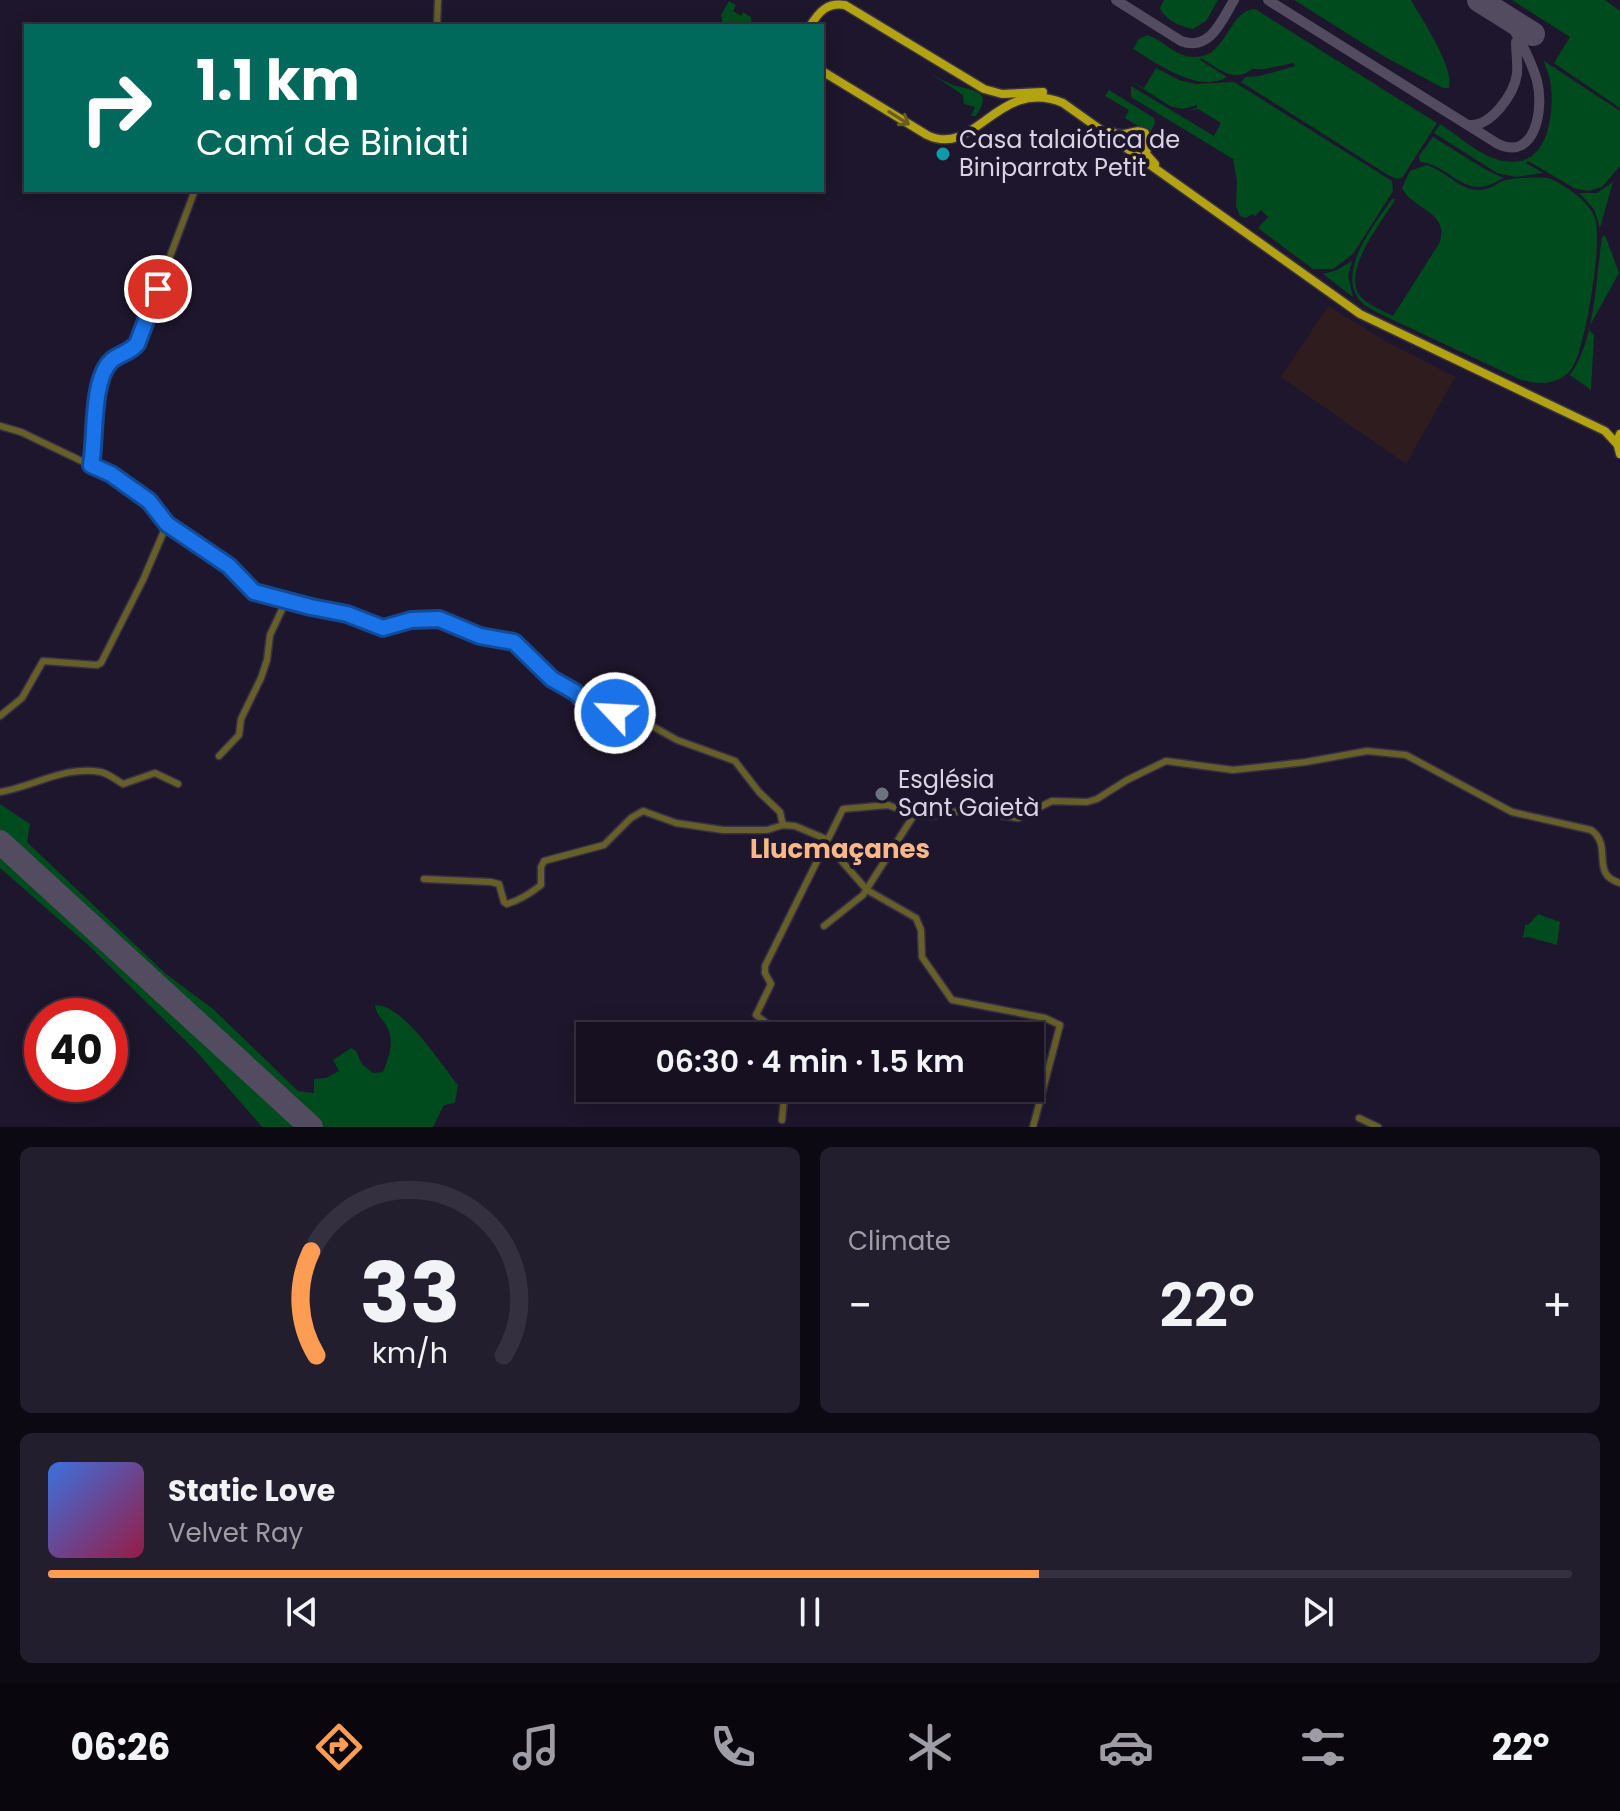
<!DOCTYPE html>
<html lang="en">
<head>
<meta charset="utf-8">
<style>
  :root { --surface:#161021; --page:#231e2e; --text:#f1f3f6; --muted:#9e9da5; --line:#35303f; --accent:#fc9d53 }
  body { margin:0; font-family:Poppins,sans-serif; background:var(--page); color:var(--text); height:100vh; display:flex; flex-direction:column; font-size:30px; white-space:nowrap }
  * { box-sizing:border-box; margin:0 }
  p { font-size:26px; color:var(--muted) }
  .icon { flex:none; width:44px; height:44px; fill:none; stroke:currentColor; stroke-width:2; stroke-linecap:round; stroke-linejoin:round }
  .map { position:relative; height:1127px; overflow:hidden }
  .panel { display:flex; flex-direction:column; gap:20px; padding:20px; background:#0c0912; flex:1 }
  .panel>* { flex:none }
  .guide { position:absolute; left:24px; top:24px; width:800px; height:168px; border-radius:0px; box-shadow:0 4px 20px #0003,0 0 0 2px var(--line); background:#00695c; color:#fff; overflow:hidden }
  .speed { position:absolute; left:24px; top:998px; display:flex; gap:16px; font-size:40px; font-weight:700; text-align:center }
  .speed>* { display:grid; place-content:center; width:104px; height:104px; border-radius:50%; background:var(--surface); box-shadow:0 4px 20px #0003,0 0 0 2px var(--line); line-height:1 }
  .speed .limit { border:12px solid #d22; background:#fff; color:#111 }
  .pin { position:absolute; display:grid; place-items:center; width:68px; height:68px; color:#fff; margin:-34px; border:4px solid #fff; border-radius:50%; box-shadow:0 2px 8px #0007 }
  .me { position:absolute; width:88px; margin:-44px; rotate:295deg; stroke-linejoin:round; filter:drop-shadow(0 0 6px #0008) }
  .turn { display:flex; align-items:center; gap:28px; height:168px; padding:0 40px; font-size:36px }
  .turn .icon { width:104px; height:104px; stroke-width:2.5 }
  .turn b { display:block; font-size:56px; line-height:68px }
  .big { font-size:60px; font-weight:600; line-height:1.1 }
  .panel .tile { flex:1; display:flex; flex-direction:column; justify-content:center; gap:12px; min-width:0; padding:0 28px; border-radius:12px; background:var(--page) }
  .panel .dial { align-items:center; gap:0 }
  .dial svg { height:208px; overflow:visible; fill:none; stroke:var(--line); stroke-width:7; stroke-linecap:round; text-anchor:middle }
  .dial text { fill:var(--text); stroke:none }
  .song { display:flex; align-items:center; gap:24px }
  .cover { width:96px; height:96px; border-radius:12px; background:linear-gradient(135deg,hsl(220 70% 55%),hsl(340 70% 35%)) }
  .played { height:8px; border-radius:4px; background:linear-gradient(90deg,var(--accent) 65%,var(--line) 65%) }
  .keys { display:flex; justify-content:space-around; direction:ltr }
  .heat { display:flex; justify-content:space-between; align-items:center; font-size:44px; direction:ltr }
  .panel .tiles { flex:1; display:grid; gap:20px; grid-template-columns:1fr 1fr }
  .tile:last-child { grid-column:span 2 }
  .trip { position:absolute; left:576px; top:1022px; width:468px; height:80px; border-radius:0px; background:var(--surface); box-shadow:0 4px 20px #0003,0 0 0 2px var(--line); font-weight:600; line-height:80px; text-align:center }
  .menu { display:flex; height:128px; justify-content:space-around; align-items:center; background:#09060d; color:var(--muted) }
  .menu .icon { width:56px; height:56px }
  .menu .active { color:var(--accent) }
  .menu b { font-size:36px; color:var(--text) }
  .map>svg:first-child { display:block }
</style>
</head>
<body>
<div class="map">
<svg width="1620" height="1127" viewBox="0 0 1620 1127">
  <rect width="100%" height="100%" fill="#1e162c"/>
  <polygon fill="#2f1c1e" points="1328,306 1387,342 1455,377 1406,464 1281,377"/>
  <g fill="#004b1e">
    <path d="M1164,0H1218L1206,21L1193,29C1181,27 1165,20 1160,8Z"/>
    <path d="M1294,0H1411C1422,19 1455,69 1449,88H1443L1385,57Z"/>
    <polygon points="1512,0 1605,0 1620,11 1620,108 1554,63 1570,37"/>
    <polygon points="729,1 736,5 733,11 741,16 743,12 751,17 752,26 723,25 721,15"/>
    <path d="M1255,9L1437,123L1402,178L1397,179L1388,175L1241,82L1246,77L1260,76L1295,66L1293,63L1265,69H1252C1234,84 1218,68 1201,58L1200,60L1227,77C1199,94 1158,64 1133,49L1139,39L1147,35C1161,39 1171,52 1186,56C1228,65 1226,10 1255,9Z"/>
    <path d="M1544,61L1620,111V166L1602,187L1588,191L1574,188L1528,161L1526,163L1543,173L1516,177L1497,173L1434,133L1440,124C1459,136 1482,158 1504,161C1548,169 1554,116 1551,85C1550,76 1546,69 1544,61Z"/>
    <path d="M918,65C928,72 939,79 951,84C968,91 996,88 976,116H971L975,107L964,104L963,95Z"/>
    <polygon points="1156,68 1179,80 1196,84 1234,82 1392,181 1393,191 1353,254 1333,269 1313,269 1258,228 1268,217 1261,210 1255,216 1253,214 1246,218 1240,216 1236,206 1237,181 1233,159 1131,97 1131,86 1214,136 1221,123 1198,109 1187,111 1197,108 1197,105 1183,109 1170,106 1131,81 1144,88"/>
    <polygon points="1109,90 1154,118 1155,123 1151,131 1148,132 1125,118 1129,110 1105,96"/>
    <path d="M1433,137L1488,171L1504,178C1498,180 1492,185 1486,186C1462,193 1444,163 1420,162L1419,156Z"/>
    <path d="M1426,165C1445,170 1460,191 1480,190C1489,190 1495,184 1503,181C1509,178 1545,176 1551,179C1566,186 1589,201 1595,218C1603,241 1585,355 1570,371C1556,386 1536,385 1519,379L1376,312C1371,308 1366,307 1361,302C1335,272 1374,224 1393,198L1395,200C1382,222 1341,271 1360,296C1368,305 1383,311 1393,316L1440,242C1449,211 1413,210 1402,188L1410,171Z"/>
    <polygon points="1613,182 1600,228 1594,209 1579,193 1597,193"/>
    <path d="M1605,235L1619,273L1588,329L1594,335L1591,390L1570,375C1595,342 1596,278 1602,237Z"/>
    <polygon points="1352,261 1348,276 1353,297 1323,274 1337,270"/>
    <path d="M0,804L30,824L27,842L166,974L213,1009L298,1091L314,1093V1079L326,1078L339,1071L333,1060L351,1048L356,1051L362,1064L373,1073L383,1072C390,1054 396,1039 384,1022C379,1015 376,1013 375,1005C403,1004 440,1063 458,1085L455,1103L444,1105L433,1127H321L0,833Z"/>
    <polygon points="0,852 301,1127 262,1127 196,1051 88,945 0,868"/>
    <polygon points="1538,914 1560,922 1557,945 1528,937 1523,938 1525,925 1529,924"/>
  </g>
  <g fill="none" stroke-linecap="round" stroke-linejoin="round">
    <g stroke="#534c60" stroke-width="10">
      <path d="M1116,0L1181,41C1210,52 1222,20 1234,0"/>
      <path d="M1268,0L1498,144C1536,162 1544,107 1537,81C1532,63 1515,27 1502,14"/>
      <path d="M1469,125C1491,127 1514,94 1517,74C1518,63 1516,52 1516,42"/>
    </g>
    <g stroke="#534c60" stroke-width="24">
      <polyline points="1479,0 1533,34"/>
      <polyline points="0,842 311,1127"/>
    </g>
    <defs>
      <g id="minor">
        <polyline points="437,26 438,0"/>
        <polyline points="0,426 21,432 117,478 149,501 167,524 229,566 254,592 311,607 347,614 383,628 411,620 439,619 480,636 518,644 552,679 575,692 589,706 626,716 652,726 677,740 735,761 759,792 780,812 783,825"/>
        <path d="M91,465C96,440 91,379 111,361C119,354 129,353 137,344L195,190"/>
        <polyline points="0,716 22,698 43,661 97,665 101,663 143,580 167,524"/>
        <polyline points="219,756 239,735 241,719 261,678 267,660 270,635 286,601"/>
        <path d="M0,792C33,787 65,765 101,772C109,774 116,780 123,784L155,773L178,784"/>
        <polyline points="825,842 867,890 916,918 921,930 922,957 952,1000 1045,1018 1060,1025 1033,1127"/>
        <path d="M424,879L491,882L499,884L504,902L507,904C520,900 531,893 541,885V867L544,861L604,845L631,818L643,811L676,823L723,830H767L783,825L795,826L826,839"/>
        <polyline points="824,926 863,895 914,815"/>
        <path d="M783,1036L756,1015L771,984L765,973V966L843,809L888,805L914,815L932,816L965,810L1018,818L1052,801L1087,802L1097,799L1127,780L1166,761L1233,770L1306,762L1367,751L1406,755L1512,812L1591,830C1614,846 1589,874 1620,883"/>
        <polyline points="1359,1118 1378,1127"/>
        <polyline points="782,1120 785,1088"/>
      </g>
      <g id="major">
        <path d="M810,26C819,12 827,2 845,5L984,89L1002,94L1043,92"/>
        <path d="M822,71L927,135C976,159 997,76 1063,103L1360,314L1605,431L1617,444"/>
        <path d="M1109,131C1128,140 1132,127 1145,133L1148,140L1146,154L1155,164"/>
        <polyline points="1620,434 1617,442 1620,454"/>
      </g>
    </defs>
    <use href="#minor" stroke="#383146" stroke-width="9"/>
    <use href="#major" stroke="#383146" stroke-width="11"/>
    <use href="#minor" stroke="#665f27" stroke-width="6"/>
    <use href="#major" stroke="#b3a312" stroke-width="8"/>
  </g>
  <defs><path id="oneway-shaft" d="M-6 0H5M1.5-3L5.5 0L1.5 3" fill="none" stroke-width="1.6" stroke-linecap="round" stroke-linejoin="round" transform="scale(2)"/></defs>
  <use stroke="#685c1f" href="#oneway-shaft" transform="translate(899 118) rotate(32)"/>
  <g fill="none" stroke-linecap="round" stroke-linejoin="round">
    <defs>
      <path id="route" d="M158,289L137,344C129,353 119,354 111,361C91,380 96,440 91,465L111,474L149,501L167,524L229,566L254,592L311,607L347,614L383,628L411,620L439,619L480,636L514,642L552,679L575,692L589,706L615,713"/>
    </defs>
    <use href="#route" stroke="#114b97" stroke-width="20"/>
    <use href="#route" stroke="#1a73e8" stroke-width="14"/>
  </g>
  <circle fill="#0f9aa8" stroke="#1e162c" stroke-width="3" cx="943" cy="154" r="8"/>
  <circle fill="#6b7280" stroke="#1e162c" stroke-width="3" cx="882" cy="794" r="8"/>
  <g text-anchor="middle" stroke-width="8" stroke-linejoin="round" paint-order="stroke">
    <g font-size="24" fill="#d9d4e3" stroke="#1e162c" text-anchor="start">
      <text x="959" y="148">Casa talaiótica de<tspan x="959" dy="28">Biniparratx Petit</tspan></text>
      <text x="898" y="788">Església<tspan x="898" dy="28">Sant Gaietà</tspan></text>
    </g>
    <g font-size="26" font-weight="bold" fill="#fab787" stroke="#1e162c">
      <text x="840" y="858">Llucmaçanes</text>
    </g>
  </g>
</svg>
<div class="speed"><div class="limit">40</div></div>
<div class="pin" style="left:158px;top:289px;background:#d93025"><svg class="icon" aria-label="arrive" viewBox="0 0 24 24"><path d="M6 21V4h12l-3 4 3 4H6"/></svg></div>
<svg class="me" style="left:615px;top:713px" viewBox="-20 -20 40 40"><circle r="17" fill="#1a73e8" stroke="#fff" stroke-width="3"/><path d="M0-11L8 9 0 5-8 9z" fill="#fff"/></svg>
<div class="trip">06:30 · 4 min · 1.5 km</div>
<div class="guide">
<div class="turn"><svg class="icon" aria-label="right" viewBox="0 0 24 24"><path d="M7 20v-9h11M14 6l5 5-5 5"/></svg><div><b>1.1 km</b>Camí de Biniati</div></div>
</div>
</div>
<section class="panel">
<div class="tiles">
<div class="tile dial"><svg viewBox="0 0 100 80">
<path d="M14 69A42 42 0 1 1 86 69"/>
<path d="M14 69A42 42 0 0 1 12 29" stroke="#fc9d53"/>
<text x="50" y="56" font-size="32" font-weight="700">33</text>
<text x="50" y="72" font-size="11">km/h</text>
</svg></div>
<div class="tile"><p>Climate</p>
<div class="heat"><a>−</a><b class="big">22°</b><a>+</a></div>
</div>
<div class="tile">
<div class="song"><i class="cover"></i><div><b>Static Love</b><p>Velvet Ray</p></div></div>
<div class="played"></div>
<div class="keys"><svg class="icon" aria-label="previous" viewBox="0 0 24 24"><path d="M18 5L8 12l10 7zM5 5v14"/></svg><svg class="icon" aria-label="pause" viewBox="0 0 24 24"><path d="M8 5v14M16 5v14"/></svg><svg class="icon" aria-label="next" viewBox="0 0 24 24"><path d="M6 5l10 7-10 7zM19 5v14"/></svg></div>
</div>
</div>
</section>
<nav class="menu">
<b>06:26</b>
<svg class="icon active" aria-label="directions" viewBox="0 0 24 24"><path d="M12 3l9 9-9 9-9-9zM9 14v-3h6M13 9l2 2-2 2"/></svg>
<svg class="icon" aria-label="music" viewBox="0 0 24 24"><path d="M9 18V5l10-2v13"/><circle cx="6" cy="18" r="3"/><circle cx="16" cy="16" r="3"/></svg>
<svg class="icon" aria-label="phone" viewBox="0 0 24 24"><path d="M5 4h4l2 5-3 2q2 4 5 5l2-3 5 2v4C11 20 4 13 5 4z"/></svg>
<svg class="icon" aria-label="climate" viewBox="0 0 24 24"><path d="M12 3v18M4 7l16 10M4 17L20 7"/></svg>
<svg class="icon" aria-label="car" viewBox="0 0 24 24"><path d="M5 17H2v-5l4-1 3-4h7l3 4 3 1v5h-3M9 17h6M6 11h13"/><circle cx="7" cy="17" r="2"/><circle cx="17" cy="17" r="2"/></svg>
<svg class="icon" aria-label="filters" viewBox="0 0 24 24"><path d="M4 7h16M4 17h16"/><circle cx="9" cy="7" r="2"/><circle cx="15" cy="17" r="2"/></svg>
<b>22°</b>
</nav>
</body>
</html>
